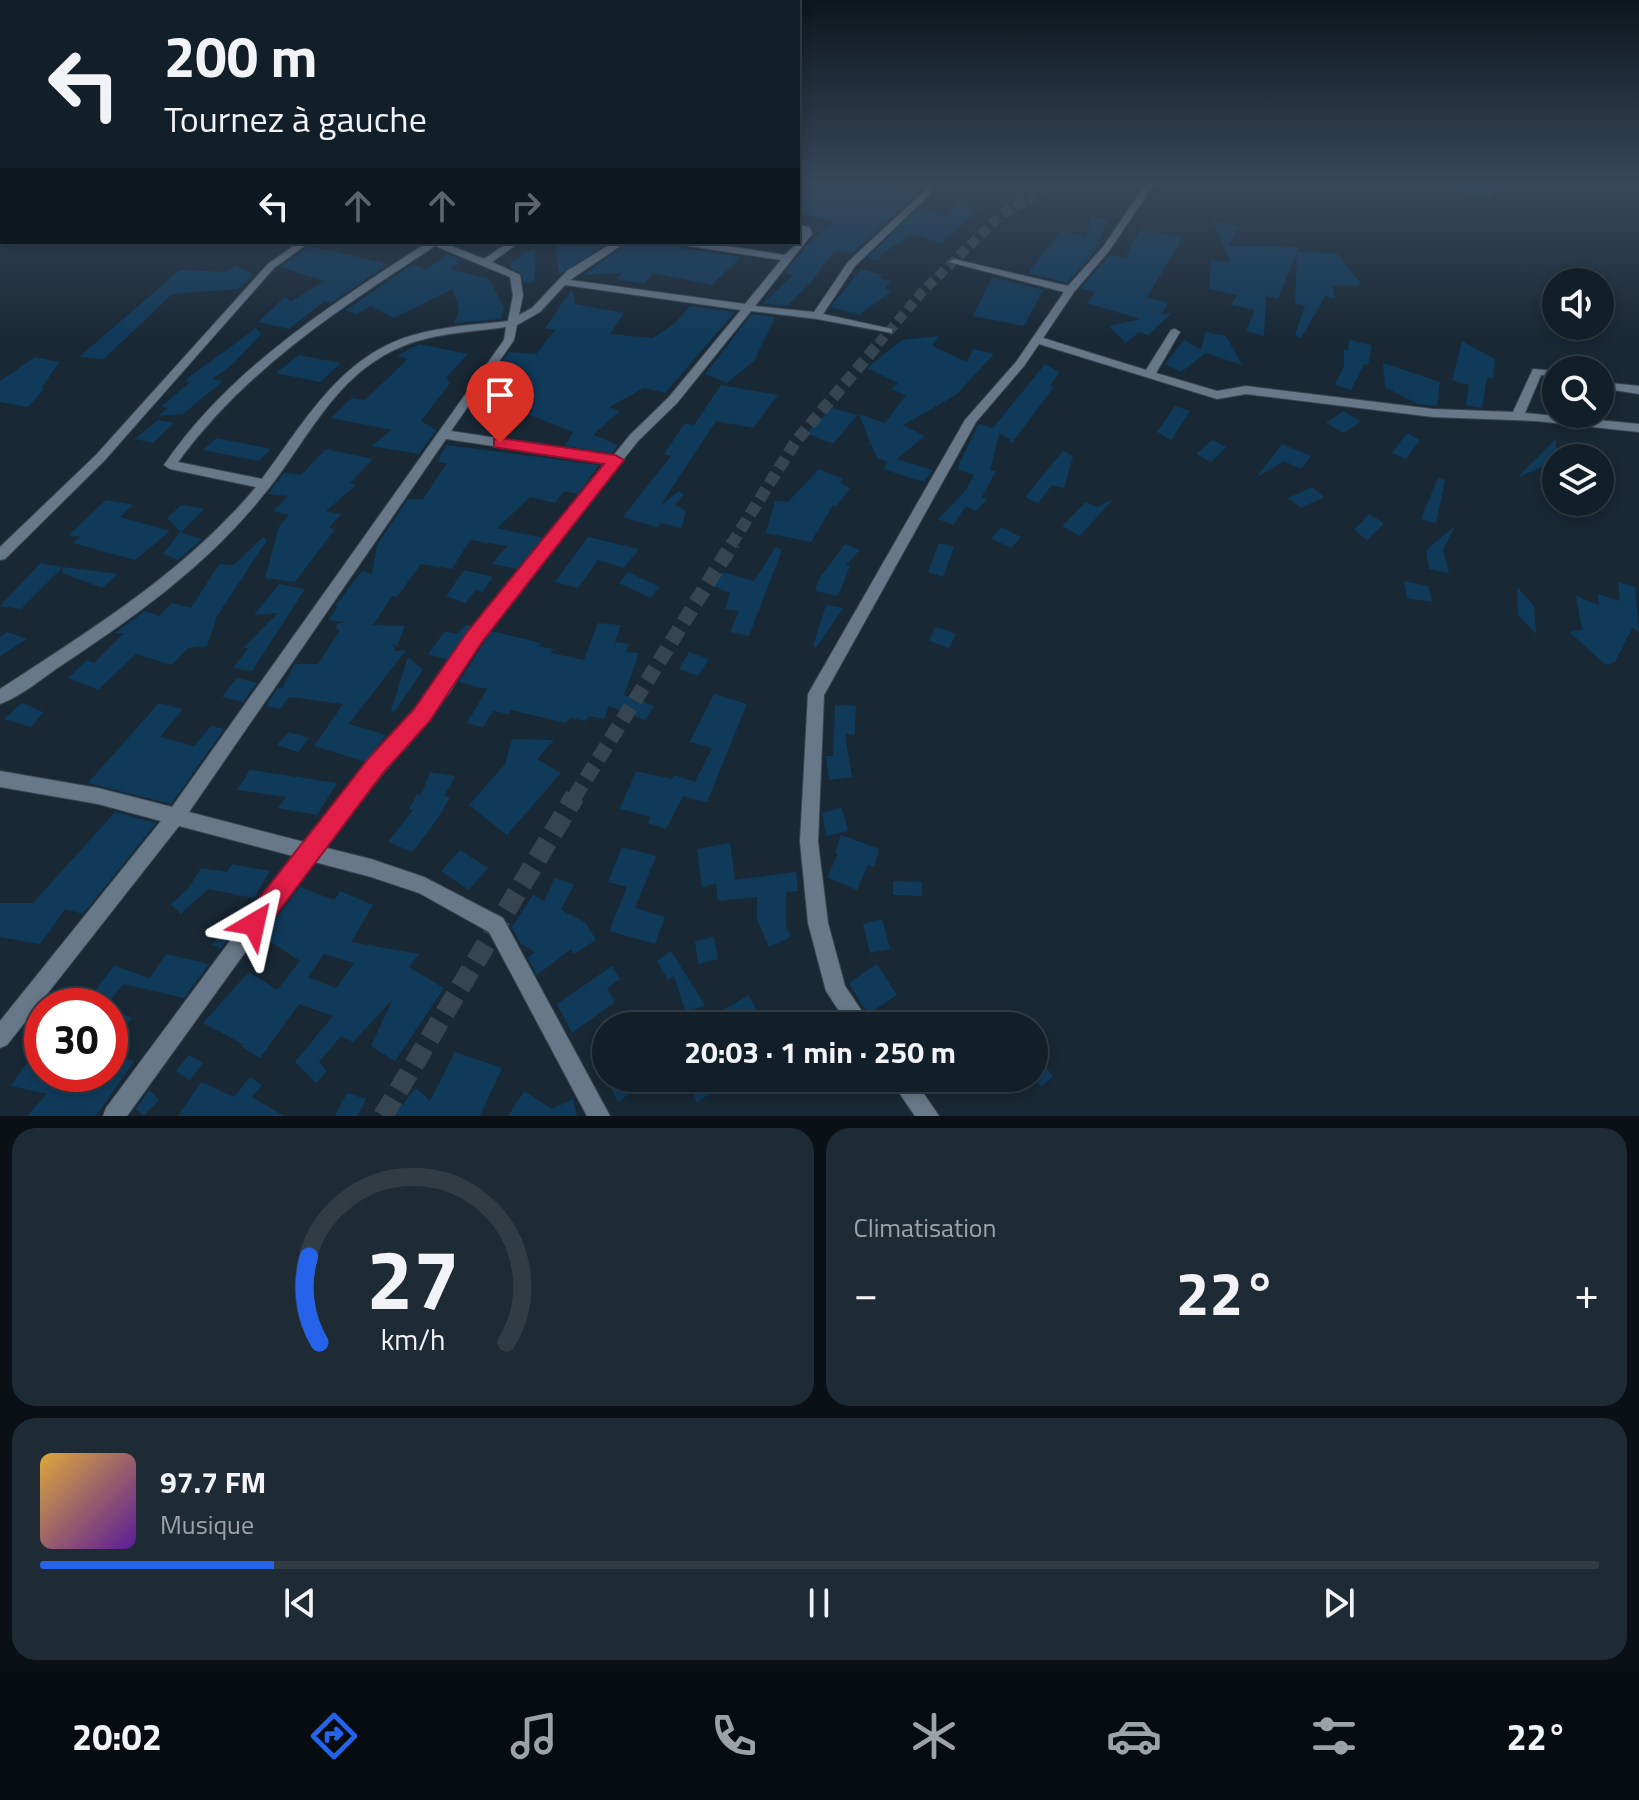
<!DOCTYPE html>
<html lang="fr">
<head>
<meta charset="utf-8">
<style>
  :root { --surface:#121e28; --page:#1f2b34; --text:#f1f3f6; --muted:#9ca2a8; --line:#313c45; --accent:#2563eb }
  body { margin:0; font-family:"Titillium Web",sans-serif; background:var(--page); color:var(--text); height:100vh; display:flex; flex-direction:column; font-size:30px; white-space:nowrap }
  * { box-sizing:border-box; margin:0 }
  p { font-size:26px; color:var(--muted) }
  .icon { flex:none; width:44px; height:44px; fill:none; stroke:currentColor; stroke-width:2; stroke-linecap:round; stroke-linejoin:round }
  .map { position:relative; height:1116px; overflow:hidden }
  .sheet { display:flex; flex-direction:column; gap:12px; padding:12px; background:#0a1016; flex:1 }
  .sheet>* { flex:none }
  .banner { position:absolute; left:0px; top:0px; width:800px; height:244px; box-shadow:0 4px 12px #0003,0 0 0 2px var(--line); background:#121e28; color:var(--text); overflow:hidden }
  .fabs { position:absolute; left:1542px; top:268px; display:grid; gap:16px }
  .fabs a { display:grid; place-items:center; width:72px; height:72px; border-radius:50%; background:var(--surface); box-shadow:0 4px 12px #0003,0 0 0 2px var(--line); font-size:40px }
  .speed { position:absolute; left:24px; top:988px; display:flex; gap:16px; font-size:40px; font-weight:700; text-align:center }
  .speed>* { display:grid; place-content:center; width:104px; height:104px; border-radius:50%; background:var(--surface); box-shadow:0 4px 12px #0003,0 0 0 2px var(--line); line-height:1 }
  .speed .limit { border:12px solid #d22; background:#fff; color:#111 }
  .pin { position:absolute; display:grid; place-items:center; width:68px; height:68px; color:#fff; margin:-82px -34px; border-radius:50% 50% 50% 0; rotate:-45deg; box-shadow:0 0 8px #0007 }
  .pin .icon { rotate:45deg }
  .me { position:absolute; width:88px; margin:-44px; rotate:36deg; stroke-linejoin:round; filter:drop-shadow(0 0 6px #0008) }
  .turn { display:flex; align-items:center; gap:28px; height:168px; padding:0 32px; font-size:36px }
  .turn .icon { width:104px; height:104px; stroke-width:2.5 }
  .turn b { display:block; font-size:56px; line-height:68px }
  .lanes { display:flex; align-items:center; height:76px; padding:0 32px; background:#0003; justify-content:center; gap:40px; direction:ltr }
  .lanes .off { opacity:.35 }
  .big { font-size:60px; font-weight:700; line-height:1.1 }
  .sheet .widget { flex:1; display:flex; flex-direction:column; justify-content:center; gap:12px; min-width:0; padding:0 28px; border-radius:24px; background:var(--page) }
  .sheet .dial { align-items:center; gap:0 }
  .dial svg { height:208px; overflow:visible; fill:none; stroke:var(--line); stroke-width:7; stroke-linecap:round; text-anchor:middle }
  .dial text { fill:var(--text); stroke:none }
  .song { display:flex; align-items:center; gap:24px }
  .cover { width:96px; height:96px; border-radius:12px; background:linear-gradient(135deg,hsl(40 70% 55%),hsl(270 70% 35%)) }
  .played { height:8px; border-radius:4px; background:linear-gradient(90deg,var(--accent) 15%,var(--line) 15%) }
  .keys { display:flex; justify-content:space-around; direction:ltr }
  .heat { display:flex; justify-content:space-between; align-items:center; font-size:44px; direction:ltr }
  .sheet .tiles { flex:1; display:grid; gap:12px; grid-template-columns:1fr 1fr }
  .widget:last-child { grid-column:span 2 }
  .trip { position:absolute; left:592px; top:1012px; width:456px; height:80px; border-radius:40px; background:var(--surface); box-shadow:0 4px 12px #0003,0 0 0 2px var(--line); font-weight:700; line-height:80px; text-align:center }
  .dock { display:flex; height:128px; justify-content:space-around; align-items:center; background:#070c10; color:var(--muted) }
  .dock .icon { width:56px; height:56px }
  .dock .current { color:var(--accent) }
  .dock b { font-size:36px; color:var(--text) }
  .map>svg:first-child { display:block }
</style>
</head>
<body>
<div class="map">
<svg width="1639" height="1116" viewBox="0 0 1639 1116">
  <rect width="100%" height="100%" fill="#182835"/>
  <g fill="#103a5a" fill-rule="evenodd">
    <polygon points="821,184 876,184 916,195 852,254 836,251 832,254 810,283 787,306 762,304 793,275 785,273 806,246 834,221 798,213 798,193 810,194"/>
    <polygon points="1454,184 1498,184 1492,199 1453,190"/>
    <polygon points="958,203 980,209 941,243 912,234 882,254 878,261 867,258 919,208 945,216"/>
    <polygon points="1091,218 1108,220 1095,251 1067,283 1028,273 1061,231 1086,237"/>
    <polygon points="1213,221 1239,227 1228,246 1299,247 1297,252 1337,253 1362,285 1333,286 1335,299 1326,295 1301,338 1295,335 1305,306 1295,303 1297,252 1278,299 1266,296 1264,336 1246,331 1255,310 1231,305 1237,295 1209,289 1211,260 1230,262"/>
    <polygon points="1140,230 1183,237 1147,297 1168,303 1161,315 1173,312 1148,335 1139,332 1126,343 1109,326 1140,319 1087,303 1095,292 1081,288 1110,254 1125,258"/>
    <polygon points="555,242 608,242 559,275"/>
    <polygon points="629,242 674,242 682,248 741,257 712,285 653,273 644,284 616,279 622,273 583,275"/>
    <polygon points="309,246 388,264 331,303 325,301 289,329 258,322 285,297 291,301 325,281 281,267"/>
    <polygon points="536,246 534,282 524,283 523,275 509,267 510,263"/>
    <polygon points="448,254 462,260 450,269 489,279 504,308 501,319 454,323 459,310 453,289 394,318 371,306 356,314 346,310 407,268 414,265 426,269"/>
    <polygon points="236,266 254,275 238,289 172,294 104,359 79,357 180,270 226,272"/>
    <polygon points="861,269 883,275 880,278 891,281 885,288 892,291 859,315 831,307"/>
    <polygon points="992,277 1043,290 1024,326 973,316"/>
    <polygon points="572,289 575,304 624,313 610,334 653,338 674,324 690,306 735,312 665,393 644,388 609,407 620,411 593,435 618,445 612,453 565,446 573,432 530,415 533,410 495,405 507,388 489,384 509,352 536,354 555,330 545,328"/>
    <polygon points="752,314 775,317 754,361 727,383 705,374"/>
    <polygon points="256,328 261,334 232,365 212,379 223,381 183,414 158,416 168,408 161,407 190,382 184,381"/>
    <polygon points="1205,332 1226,336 1242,365 1206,353 1181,372 1165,364 1184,340 1201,350"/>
    <polygon points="939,336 932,346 967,362 973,349 994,354 956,395 903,425 925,436 897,459 932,470 925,481 920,481 883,469 888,462 877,458 871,444 868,445 870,442 859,414 885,423 906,395 891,389 898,383 867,368 902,340"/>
    <polygon points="1349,340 1372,345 1368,365 1364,364 1351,390 1335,385 1344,366 1344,350 1348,350"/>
    <polygon points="1462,341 1495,359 1493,378 1487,377 1482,408 1466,405 1469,385 1452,380"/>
    <polygon points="419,344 468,354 446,378 450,383 421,421 436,430 419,454 371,446 392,430 331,418 352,398 365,400 408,359 397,356"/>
    <polygon points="299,355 324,360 341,363 320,382 276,373"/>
    <polygon points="35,357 59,362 41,389 44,389 28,407 0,402 0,381"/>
    <polygon points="1383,363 1440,382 1437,406 1418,404 1385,387"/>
    <polygon points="1045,364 1059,372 1050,386 1054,387 1011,444 1010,439 999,433 990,471 996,471 982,497 987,500 976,511 966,506 953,525 938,519 967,489 974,475 957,469 978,424 993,428"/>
    <polygon points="1543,378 1556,380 1556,407 1539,393"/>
    <polygon points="721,385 778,395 753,428 716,421 660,506 679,491 683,495 675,505 686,511 682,528 661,523 657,527 623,517 671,456 664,454 685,423 694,425"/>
    <polygon points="1175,406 1190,411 1171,440 1157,432"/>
    <polygon points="832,408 857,415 833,444 807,433"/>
    <polygon points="1343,411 1361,421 1344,433 1326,423"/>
    <polygon points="158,420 174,423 153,443 135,439"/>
    <polygon points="1407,433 1420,440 1406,459 1392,453"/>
    <polygon points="217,438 271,449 259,461 203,450"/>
    <polygon points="1556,439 1556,461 1519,477 1519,476"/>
    <polygon points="1212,440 1226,447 1211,462 1196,454"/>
    <polygon points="1282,444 1311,456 1301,469 1284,461 1257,477"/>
    <polygon points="446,445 599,465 578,494 564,491 555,503 530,497 497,528 543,538 517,569 492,564 507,546 470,540 452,569 421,564 397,597 392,596 373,625 405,626 397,646 392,644 395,651 406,650 349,724 386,735 366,762 314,746 343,704 289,697 280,709 266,706 278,688 282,688 295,664 318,664 340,630 336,629 337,624 345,622 328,620 338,607 335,606 362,571 372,574 377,545 408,499 423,499 447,463 437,462"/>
    <polygon points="326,449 373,459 350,483 356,485 326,511 341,514 329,528 335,529 295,582 265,578 279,527 289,515 273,511 288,496 268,494 284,473 301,475"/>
    <polygon points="1063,451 1073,456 1064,488 1052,485 1038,503 1025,497"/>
    <polygon points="819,469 843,479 840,483 850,488 836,507 833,505 811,542 766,533 775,501 788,502"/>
    <polygon points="1438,478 1445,480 1436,523 1421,519"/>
    <polygon points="1312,487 1324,497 1301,508 1288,498"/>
    <polygon points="1113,499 1080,536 1062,526 1086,502 1097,507"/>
    <polygon points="106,500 133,505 120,517 170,531 135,560 73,543 80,537 69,535"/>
    <polygon points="182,505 204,509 181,532 167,518"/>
    <polygon points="1369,514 1384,523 1367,540 1354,530"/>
    <polygon points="1455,526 1443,550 1449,573 1429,569 1426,550"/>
    <polygon points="1001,527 1021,537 1011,548 991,538"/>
    <polygon points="180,532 202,539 178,560 163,554"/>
    <polygon points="263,537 267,540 217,616 207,646 188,648 172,665 136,654 98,690 68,678 87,660 94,663 124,633 115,633 145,611 159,616 172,603 191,608 219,564 234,565"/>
    <polygon points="588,537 639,549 624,568 598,560 578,588 555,582"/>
    <polygon points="939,543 954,547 943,577 928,572"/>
    <polygon points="845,544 860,550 846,564 850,566 838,596 815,591 819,579"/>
    <polygon points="776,547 782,550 749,636 730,632 739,611 725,609 730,593 714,586 722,572 754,581"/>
    <polygon points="41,563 63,567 118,574 102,588 62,573 63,567 21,609 0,606"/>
    <polygon points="464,570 493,577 482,592 476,590 465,603 446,596"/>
    <polygon points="628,572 660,587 650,598 619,583"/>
    <polygon points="1404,581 1428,586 1432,602 1407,598"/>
    <polygon points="1618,582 1635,587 1639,632 1632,628 1615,662 1606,665 1569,632 1582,630 1576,596 1599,605 1598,594 1620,601"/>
    <polygon points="279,584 305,589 252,671 233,668 248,648 243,648 278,613 254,615"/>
    <polygon points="1517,587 1534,606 1536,634 1518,615"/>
    <polygon points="826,605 843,608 816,648 813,646"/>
    <polygon points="598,623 621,625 615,642 629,644 626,652 639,653 624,695 654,706 645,720 609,706 604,719 589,716 586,721 570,718 566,723 511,710 509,714 493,711 483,727 467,723 487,689 459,682 491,631 541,643 539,646 553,649 551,653 584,660"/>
    <polygon points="466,625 472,626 449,660 428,654 445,631 457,634"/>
    <polygon points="936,627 956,634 949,648 929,641"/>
    <polygon points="7,632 27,639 0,656 0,637"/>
    <polygon points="689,652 709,659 698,676 679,669"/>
    <polygon points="408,657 423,670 394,712 391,710"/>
    <polygon points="237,678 257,683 243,702 222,697"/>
    <polygon points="714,694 747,704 707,802 683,796 666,829 648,823 651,817 620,809 636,771 672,779 674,775 695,782 712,748 690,742"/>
    <polygon points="22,703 43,712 31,727 4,719"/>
    <polygon points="159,703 183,709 160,737 194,746 211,726 224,729 171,804 88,783"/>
    <polygon points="835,705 856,706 855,734 845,734 852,777 829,780 826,756 833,756"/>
    <polygon points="289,732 309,738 298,752 277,745"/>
    <polygon points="512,739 554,740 537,759 561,773 507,835 469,805 505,764"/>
    <polygon points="250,770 337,783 317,815 278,808 286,797 237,790"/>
    <polygon points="430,772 455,776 444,796 450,797 440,815 413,852 388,842 413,810 409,809 417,794 421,795"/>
    <polygon points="842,808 848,831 826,836 822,813"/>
    <polygon points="115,812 156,823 83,914 65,909 40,944 0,937 0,903 33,903"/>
    <polygon points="841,835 879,849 874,867 868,865 857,890 827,877 838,854 835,853"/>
    <polygon points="730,843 735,880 796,872 798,891 786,892 786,927 791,937 769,947 757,919 757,897 718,901 716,884 702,887 697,849"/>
    <polygon points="622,847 656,856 635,908 665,917 655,944 609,931 627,887 608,882"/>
    <polygon points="460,850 488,868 469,890 441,871"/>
    <polygon points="232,864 270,871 254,898 208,889 181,914 171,904 188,889 201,868 227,872"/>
    <polygon points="555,878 574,884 561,910 585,922 596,940 574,954 571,949 537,975 528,958 535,952 521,944 512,927 533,895 544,901"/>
    <polygon points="893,881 922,882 922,896 893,895"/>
    <path d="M300,887L334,900L340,891L373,905L351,942L419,954L409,967L444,988L395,1061L371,1046L393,999L353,1042L341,1036L319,1062L327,1071L316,1083L295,1062L333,1016L299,1004L260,1058L241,1046L243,1044L203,1023L249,972L277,990L300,961L262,936ZM324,954L354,963L336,988L308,977Z"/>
    <polygon points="234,915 243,919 221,948 212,945"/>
    <polygon points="882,919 890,949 870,953 863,924"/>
    <polygon points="714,937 718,959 698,964 695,941"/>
    <polygon points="671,951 705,1005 686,1013 674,976 668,980 657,961"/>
    <polygon points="166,954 209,964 184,998 123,984 109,1002 91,996 114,966 150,978"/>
    <polygon points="877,964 897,995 868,1014 849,983"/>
    <polygon points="612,966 620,979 607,988 615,1002 572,1033 557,1004"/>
    <polygon points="749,995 756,1009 729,1024 723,1010"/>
    <polygon points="115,1010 132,1018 110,1045 110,1017"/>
    <polygon points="42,1041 42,1074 110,1074 110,1053 134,1061 96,1116 27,1116 47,1094 11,1086"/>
    <polygon points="1034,1049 1053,1077 1041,1086 1034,1076"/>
    <polygon points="455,1052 502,1068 480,1116 393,1116 416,1088 430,1101"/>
    <polygon points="189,1055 203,1063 190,1080 176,1071"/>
    <polygon points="250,1077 262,1085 252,1097 284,1116 178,1116 201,1082 234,1097"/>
    <polygon points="620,1078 632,1078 637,1088 618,1102 610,1086"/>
    <polygon points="686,1078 714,1078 719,1088 697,1102"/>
    <polygon points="149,1090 159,1100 143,1116 136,1109"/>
    <polygon points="524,1091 552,1109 573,1099 577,1116 508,1116"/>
    <polygon points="347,1093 366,1099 358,1116 335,1116"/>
  </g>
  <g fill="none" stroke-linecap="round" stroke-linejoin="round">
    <polyline stroke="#364552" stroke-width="10" stroke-dasharray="10 5" stroke-linecap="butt" points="878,344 923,291 1002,214 1056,184"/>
    <polyline stroke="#364552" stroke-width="12" stroke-dasharray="12 6" stroke-linecap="butt" points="731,545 796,441 880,342"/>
    <polyline stroke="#364552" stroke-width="15" stroke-dasharray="15 8" stroke-linecap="butt" points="574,798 733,543"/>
    <polyline stroke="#364552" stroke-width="20" stroke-dasharray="20 10" stroke-linecap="butt" points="383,1116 575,796"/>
    <defs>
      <g id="minor">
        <polygon points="1146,184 1154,184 1109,251 1074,292 1043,338 1146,370 1171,330 1175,329 1180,332 1156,373 1217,391 1246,386 1433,409 1513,412 1533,369 1556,371 1556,377 1541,375 1525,413 1639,424 1639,432 1536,421 1433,417 1246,394 1217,399 1039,344 1024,366 976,422 824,695 818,842 828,923 845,986 872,1026 849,1026 826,991 808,923 800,842 808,694 965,420 1016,362 1064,292 949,262 954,259 1068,286 1103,247"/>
        <path d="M931,185L935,188L934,190L855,266L823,314L892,329V333L817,319L751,311L677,403L638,441L480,641L450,692L323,847L371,859L424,877L503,918L610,1116H587L489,932L419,893L371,877L311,861L127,1116H103L106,1108L293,856L179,826L7,1045L0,1048V1021L161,821L98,804L0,787V771L98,788L172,807L504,340L506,327C464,333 421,333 383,356C329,387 303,447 265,493C209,564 136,616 62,665C42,678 22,696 0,704V689C92,629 185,572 256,487L170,469L164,465C230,368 331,305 428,242H442L484,259L509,242H520L492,262L520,275L523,295L519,315L532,308L567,271L614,242H626L570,280L745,304L781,260L682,245L677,242H701L785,255L798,242L802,234L798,230V224L810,228L812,234L755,306L814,312L848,262ZM435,246L510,277L513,295L508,321C475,325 442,326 410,336C340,357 303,424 262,479L178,462C247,368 339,309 435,246ZM565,285L741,310L669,397L630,435L613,456L451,431L514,340L517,325L540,312ZM446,439L607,463L470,633L438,682L304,842L189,812Z"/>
        <polygon points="299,242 310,242 274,268 104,461 5,559 0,560 0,547 96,455 268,264"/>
        <polygon points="1600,382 1639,386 1639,394 1600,388"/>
        <polygon points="889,1078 913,1078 939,1116 915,1116"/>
      </g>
    </defs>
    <use href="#minor" stroke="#394551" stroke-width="2"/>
    <use href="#minor" fill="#677989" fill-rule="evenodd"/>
  </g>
  <linearGradient id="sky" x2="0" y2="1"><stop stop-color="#0d161d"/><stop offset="0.54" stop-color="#37485c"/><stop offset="1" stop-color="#37485c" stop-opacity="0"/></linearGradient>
  <rect width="1639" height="340" fill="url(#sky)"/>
  <polygon fill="#e11d48" stroke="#92132f" stroke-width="2" points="500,438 615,455 624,460 482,642 429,722 383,773 263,932 254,936 246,932 242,924 246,915 368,759 414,709 468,631 604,464 494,447 494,439"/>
</svg>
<div class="fabs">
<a><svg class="icon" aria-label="sound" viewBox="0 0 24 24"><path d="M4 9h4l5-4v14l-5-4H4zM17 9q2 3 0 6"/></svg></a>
<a><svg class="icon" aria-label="search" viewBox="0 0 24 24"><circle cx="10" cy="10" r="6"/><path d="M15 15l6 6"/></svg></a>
<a><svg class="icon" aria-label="layers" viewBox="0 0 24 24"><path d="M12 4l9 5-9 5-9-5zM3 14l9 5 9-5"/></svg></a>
</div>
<div class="speed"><div class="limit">30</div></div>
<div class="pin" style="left:500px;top:443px;background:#d93025"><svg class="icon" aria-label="arrive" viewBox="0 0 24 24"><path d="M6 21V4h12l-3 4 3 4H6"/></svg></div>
<svg class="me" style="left:254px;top:924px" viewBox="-20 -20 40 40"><path d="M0-17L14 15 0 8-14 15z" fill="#e11d48" stroke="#fff" stroke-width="4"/></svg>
<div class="trip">20:03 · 1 min · 250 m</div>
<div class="banner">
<div class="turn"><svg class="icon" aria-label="left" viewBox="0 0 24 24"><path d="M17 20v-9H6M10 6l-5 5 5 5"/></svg><div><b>200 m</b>Tournez à gauche</div></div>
<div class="lanes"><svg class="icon" aria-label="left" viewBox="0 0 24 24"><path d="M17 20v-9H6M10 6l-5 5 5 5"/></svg><svg class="icon off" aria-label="ahead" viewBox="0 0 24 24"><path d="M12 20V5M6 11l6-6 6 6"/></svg><svg class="icon off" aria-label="ahead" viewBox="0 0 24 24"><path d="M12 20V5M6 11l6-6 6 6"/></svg><svg class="icon off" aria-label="right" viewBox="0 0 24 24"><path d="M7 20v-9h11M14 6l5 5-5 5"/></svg></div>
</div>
</div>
<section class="sheet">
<div class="tiles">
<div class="widget dial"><svg viewBox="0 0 100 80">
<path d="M14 69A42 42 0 1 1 86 69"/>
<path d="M14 69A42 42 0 0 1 10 36" stroke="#2563eb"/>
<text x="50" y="56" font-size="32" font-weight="700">27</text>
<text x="50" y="72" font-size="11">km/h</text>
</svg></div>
<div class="widget"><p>Climatisation</p>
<div class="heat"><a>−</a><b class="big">22°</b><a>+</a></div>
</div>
<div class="widget">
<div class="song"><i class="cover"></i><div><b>97.7 FM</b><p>Musique</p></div></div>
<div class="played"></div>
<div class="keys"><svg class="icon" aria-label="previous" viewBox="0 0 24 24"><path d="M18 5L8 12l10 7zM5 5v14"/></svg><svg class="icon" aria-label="pause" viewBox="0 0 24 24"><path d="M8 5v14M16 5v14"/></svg><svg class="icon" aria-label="next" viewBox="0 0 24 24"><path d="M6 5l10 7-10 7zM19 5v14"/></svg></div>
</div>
</div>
</section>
<nav class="dock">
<b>20:02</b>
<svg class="icon current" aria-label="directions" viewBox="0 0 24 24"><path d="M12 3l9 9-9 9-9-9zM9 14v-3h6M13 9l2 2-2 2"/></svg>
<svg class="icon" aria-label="music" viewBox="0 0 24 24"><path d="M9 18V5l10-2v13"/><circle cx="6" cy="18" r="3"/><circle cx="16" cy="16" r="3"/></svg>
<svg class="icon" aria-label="phone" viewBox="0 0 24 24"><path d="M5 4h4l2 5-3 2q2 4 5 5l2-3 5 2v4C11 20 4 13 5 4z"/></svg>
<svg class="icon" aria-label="climate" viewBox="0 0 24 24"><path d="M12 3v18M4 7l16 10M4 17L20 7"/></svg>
<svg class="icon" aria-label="car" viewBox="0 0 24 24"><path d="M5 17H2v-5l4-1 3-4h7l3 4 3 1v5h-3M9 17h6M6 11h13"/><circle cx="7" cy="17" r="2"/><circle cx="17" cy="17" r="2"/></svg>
<svg class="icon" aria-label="filters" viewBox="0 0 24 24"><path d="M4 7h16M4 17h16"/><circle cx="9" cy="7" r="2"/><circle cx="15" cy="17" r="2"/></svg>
<b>22°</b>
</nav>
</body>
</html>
